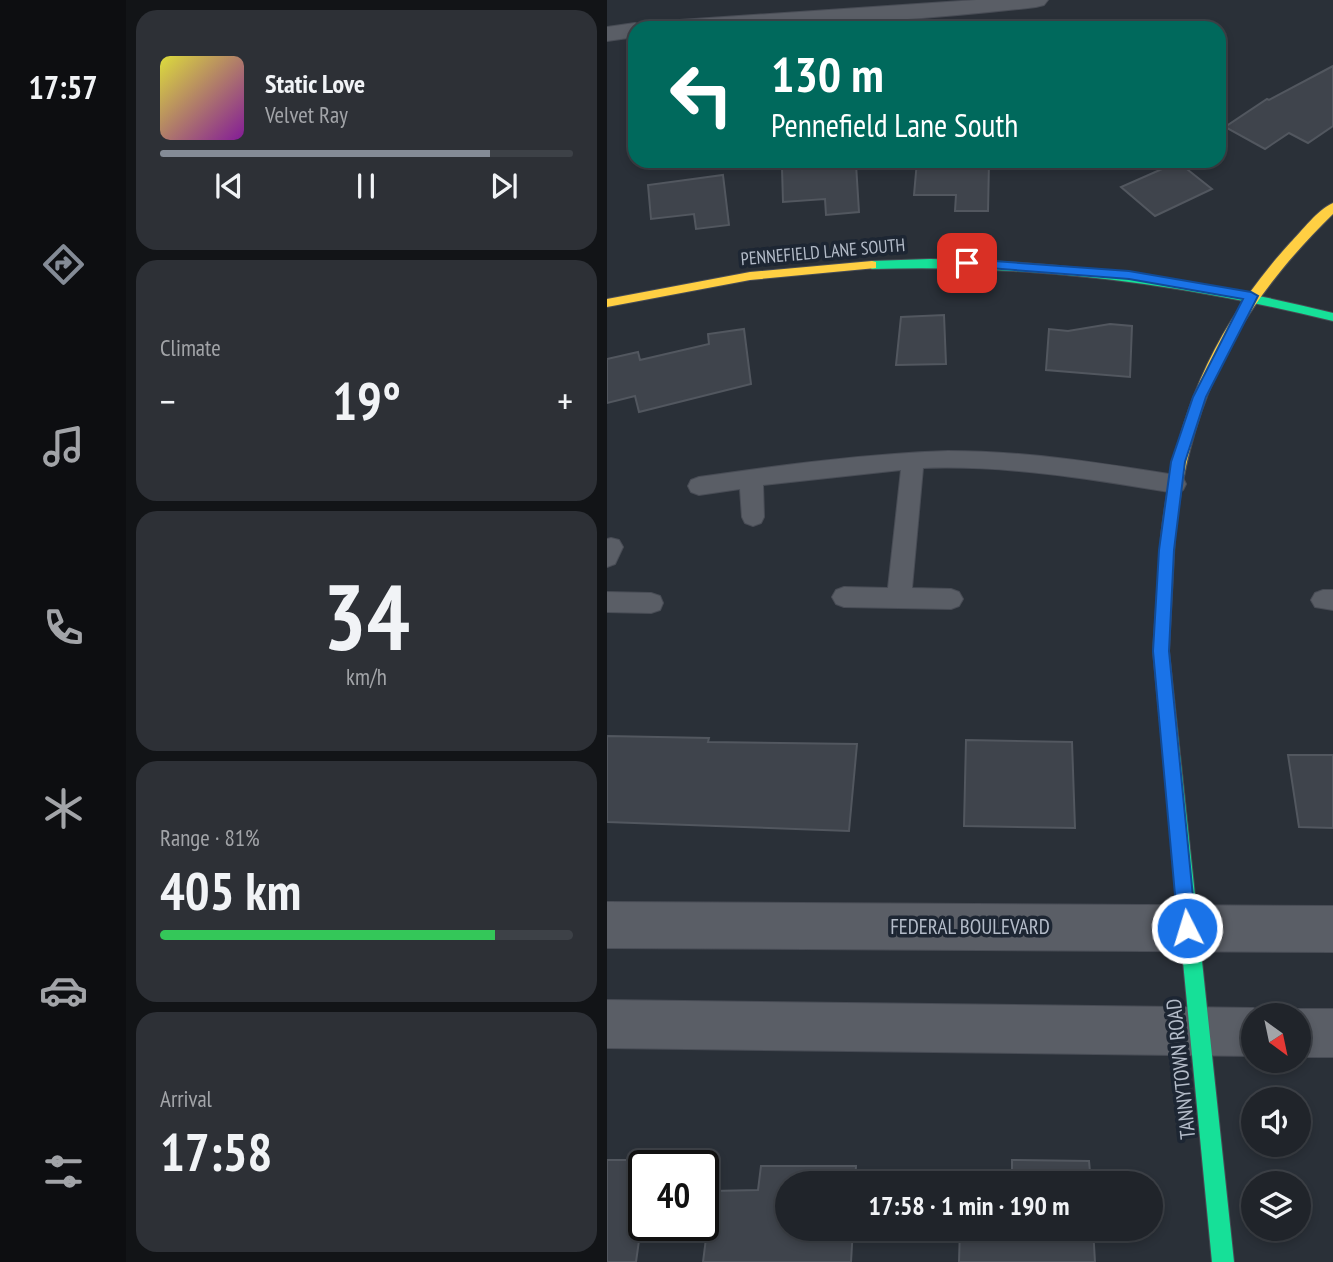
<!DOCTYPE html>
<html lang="en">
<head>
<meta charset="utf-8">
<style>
  :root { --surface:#20242a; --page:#2d3036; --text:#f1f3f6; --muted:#a2a4a8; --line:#3d4147; --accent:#848b96 }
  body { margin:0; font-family:"PT Sans Narrow",sans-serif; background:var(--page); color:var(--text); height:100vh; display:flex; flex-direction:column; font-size:26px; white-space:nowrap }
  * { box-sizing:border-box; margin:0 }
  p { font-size:23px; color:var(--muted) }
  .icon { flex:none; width:38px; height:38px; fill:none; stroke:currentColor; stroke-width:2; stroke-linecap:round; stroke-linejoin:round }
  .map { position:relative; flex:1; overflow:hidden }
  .panel { display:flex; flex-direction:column; gap:10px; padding:10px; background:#121417; width:481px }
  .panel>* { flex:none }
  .banner { position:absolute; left:21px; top:21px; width:598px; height:147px; border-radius:21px; box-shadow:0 4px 10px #0003,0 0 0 2px var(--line); background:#00695c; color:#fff; overflow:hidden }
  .needle { width:46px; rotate:147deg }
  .controls { position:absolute; left:634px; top:1003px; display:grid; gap:14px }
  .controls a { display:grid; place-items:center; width:70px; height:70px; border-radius:50%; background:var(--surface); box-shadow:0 4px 10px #0003,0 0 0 2px var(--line); font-size:35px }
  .speed { position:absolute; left:21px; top:1150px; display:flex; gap:14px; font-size:35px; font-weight:700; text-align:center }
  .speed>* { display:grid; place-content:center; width:91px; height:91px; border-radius:50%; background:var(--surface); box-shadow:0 4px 10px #0003,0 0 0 2px var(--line); line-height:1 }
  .speed .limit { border:4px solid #111; border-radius:10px; background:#fff; color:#111 }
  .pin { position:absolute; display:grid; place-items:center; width:60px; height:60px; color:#fff; margin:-30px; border-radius:14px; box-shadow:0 4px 10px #0006 }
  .me { position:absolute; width:77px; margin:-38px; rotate:355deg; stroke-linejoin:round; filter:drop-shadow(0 0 5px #0008) }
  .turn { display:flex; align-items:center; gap:24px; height:147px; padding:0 28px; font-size:32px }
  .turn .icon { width:91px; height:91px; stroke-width:2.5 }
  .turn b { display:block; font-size:49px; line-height:60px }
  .big { font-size:52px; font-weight:800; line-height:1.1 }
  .panel .card { flex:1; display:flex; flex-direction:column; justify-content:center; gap:10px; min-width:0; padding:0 24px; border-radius:21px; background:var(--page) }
  .panel .dial { align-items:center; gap:0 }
  .dial b { font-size:91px; line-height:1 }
  .song { display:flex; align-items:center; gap:21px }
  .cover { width:84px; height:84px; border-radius:10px; background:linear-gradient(135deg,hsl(60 70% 55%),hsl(290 70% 35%)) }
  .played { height:7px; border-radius:4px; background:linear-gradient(90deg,var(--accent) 80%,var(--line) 80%) }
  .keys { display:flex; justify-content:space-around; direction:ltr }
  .heat { display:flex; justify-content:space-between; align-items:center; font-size:38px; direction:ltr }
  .charge { height:10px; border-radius:5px; background:linear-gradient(90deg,#34c759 81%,var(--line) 0) }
  .trip { position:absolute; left:168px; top:1171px; width:388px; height:70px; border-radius:35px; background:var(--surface); box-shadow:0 4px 10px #0003,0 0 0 2px var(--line); font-weight:800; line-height:70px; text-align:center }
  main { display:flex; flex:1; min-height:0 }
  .menu { display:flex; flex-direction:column; width:126px; justify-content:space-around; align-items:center; background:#0d0e11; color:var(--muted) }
  .menu .icon { width:49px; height:49px }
  .menu .current { color:var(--accent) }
  .menu b { font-size:32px; color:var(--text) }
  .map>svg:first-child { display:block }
</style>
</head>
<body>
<main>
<nav class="menu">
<b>17:57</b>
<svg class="icon current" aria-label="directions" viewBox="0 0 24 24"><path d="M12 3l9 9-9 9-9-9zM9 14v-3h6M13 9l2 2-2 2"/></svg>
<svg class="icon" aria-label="music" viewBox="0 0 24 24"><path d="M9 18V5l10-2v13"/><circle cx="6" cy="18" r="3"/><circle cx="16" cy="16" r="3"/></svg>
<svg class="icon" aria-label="phone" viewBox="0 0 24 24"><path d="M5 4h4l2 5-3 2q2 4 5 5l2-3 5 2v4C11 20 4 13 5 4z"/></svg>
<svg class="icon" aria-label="climate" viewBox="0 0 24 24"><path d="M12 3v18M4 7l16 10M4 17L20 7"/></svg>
<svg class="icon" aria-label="car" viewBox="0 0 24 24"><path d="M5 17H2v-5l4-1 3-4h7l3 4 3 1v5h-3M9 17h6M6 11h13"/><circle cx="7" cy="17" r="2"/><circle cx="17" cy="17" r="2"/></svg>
<svg class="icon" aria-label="filters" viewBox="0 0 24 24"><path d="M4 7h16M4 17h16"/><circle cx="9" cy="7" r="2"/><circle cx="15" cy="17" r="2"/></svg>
</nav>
<section class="panel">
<div class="card">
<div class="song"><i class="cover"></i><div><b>Static Love</b><p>Velvet Ray</p></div></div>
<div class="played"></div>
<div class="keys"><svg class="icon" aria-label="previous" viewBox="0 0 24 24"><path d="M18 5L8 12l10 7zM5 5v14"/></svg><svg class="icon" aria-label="pause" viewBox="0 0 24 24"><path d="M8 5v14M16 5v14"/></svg><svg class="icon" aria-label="next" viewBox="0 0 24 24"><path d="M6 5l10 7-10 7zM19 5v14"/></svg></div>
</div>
<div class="card"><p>Climate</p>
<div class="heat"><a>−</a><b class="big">19°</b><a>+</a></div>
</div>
<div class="card dial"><b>34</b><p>km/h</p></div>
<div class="card"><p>Range · 81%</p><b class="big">405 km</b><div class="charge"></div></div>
<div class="card"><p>Arrival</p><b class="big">17:58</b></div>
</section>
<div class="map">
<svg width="726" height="1262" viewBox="0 0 726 1262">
  <rect width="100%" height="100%" fill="#2a3038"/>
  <g fill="#3f444c" stroke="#52575f" stroke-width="2">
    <polygon points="726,66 726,126 701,143 682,133 658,149 618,127 660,99 662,100"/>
    <polygon points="310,161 382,162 381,211 348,211 349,195 307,195"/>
    <polygon points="571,162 605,189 548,216 514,187"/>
    <polygon points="249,164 252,212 219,215 218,199 176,202 175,168"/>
    <polygon points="116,175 122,225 89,229 87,214 44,219 41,185"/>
    <polygon points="337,315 339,364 289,365 294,317"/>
    <polygon points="503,324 525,326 523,377 439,370 442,329 461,331"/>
    <polygon points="137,329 144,384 32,412 28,396 0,403 0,359 31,352 33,360 102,344 101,334"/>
    <polygon points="0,736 102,738 101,742 250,744 242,831 0,822"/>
    <polygon points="359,740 465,742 468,828 357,826"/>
    <polygon points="681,755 726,755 726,828 692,827"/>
    <polygon points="0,1160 37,1160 37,1205 29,1262 0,1262"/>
    <polygon points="405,1160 482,1161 484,1183 405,1183"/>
    <polygon points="154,1166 249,1166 248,1183 180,1183 180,1228 246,1228 244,1262 96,1262 105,1191 151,1190"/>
    <polygon points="353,1228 486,1228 488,1262 352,1262"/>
  </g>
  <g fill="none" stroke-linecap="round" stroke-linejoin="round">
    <defs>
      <g id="lane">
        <path d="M341,451C418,451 493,463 568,475L576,478L579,484L576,490L568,493C484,479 401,465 316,468L305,588L344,589L352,592L356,599L352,606L344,609L237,607L229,604L225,597L229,590L237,587L281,588L294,470L156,485L157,517L154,523L146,526L138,523L135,517L133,489L92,495L84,492L81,486L84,480L92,477C175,465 257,454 341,451Z"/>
        <polygon points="4,538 12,540 16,547 8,564 0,567 0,539"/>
        <polygon points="716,590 726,590 726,610 708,607 704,600 708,593"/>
        <polygon points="0,592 44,593 53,596 56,603 53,610 44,613 0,612"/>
      </g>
      <g id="street">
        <path d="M369,0H441L437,5L429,7C302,22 174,28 46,28L49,23L58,21Z"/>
        <polygon points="28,23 39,28 28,28 28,37 0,41 0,27"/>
        <polygon points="0,902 726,906 726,952 0,948"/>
        <polygon points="0,1000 646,1008 663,1015 646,1015 646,1056 0,1048"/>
        <polygon points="691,1009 726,1009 726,1057 691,1057 691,1015 677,1015"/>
      </g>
      <g id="fast">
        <path d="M323,259C461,261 593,280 726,313V321C571,283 424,264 265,269L259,265L265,261Z"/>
        <polygon points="561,530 568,536 562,651 627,1262 605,1262 546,651 554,536"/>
      </g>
      <g id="slow">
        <path d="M726,203V214C629,309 582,401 568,536L566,540H556L554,536C567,420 604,330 683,243C695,231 710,210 726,203Z"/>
        <polygon points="265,261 269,262 269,268 143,280 0,307 0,299 143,272"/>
      </g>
    </defs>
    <use href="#lane" stroke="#484c55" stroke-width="2"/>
    <use href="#street" stroke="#484c55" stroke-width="2"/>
    <use href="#fast" stroke="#484c55" stroke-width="2"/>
    <use href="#slow" stroke="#484c55" stroke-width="2"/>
    <use href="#lane" fill="#5a5e66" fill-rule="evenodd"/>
    <use href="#street" fill="#5a5e66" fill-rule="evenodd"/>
    <use href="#fast" fill="#16e098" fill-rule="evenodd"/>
    <use href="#slow" fill="#ffcf43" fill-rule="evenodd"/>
  </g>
  <polygon fill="#1a73e8" stroke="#114b97" stroke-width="2" points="360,259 522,271 644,292 651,296 599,397 578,462 567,550 562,651 589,928 587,934 580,937 573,934 571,928 546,651 552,550 564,462 586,397 636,299 522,279 356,266 356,260"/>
  <g text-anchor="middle" stroke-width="7" stroke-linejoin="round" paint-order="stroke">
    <g font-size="18" fill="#b4bcc9" stroke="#1d2633">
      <text transform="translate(216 252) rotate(-5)" y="6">PENNEFIELD LANE SOUTH</text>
    </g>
    <g font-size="21" fill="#b4bcc9" stroke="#1d2633">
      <text x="363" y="934">FEDERAL BOULEVARD</text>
      <text transform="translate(574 1069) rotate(-96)" y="7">TANNYTOWN ROAD</text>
    </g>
  </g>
</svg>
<div class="controls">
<a><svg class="needle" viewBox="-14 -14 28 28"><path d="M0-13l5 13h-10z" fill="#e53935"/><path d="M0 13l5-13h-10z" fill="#a2a4a8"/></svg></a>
<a><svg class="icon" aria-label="sound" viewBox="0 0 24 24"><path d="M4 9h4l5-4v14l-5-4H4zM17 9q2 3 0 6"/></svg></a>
<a><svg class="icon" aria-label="layers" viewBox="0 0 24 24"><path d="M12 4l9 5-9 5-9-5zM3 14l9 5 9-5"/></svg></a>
</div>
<div class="speed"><div class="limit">40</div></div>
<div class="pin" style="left:360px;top:263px;background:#d93025"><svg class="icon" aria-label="arrive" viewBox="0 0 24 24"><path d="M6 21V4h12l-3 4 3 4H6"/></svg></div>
<svg class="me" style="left:580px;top:928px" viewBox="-20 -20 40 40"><circle r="17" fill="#1a73e8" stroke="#fff" stroke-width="3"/><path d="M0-11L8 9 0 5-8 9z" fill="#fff"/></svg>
<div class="trip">17:58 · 1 min · 190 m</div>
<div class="banner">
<div class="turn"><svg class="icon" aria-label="left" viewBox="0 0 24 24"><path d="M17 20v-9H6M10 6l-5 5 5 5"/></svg><div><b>130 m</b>Pennefield Lane South</div></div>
</div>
</div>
</main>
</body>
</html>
